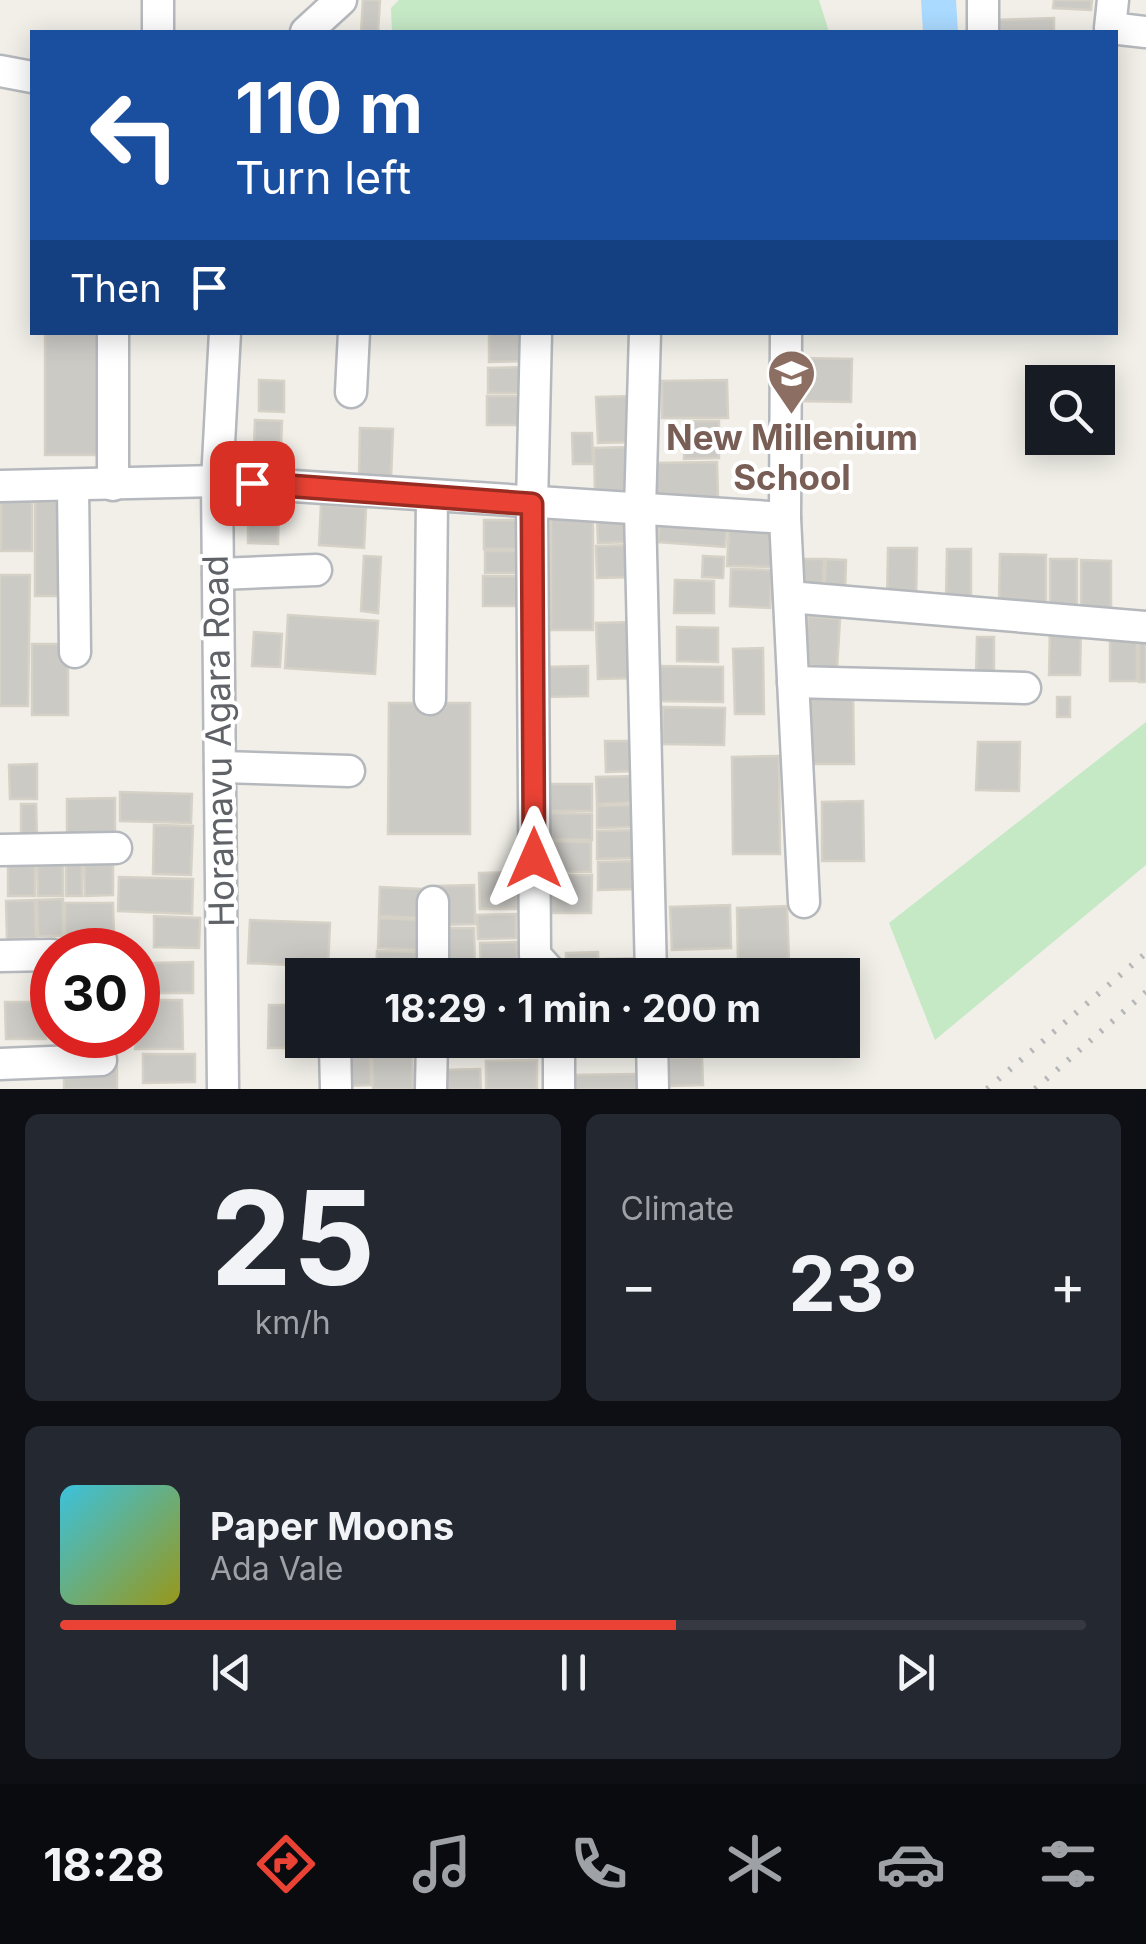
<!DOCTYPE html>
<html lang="en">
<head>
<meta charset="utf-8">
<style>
  :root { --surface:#171b24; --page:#242831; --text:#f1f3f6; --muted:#9ea1a6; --line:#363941; --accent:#ea4335 }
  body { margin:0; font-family:Inter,sans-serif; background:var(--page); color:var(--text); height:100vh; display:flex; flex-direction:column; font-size:38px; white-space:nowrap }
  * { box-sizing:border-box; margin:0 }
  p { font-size:32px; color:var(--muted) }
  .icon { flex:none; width:55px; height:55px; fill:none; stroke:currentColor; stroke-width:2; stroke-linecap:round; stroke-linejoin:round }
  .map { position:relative; height:1089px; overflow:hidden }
  .panel { display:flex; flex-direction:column; gap:25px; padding:25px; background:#0d0f14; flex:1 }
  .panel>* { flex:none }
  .top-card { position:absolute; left:30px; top:30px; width:1088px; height:305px; border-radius:0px; box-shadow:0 5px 25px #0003; background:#1a4fa0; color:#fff; overflow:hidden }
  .tools { position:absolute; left:1025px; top:365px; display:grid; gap:20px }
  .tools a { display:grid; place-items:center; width:90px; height:90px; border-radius:0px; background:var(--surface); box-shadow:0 5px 25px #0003; font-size:50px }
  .speed { position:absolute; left:30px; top:928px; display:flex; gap:20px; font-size:50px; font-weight:700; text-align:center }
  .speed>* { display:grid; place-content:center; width:130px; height:130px; border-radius:50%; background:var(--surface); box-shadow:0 5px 25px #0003; line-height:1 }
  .speed .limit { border:15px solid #d22; background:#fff; color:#111 }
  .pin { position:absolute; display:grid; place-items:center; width:85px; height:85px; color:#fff; margin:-42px; border-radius:20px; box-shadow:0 5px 15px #0006 }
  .me { position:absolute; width:110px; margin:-55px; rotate:0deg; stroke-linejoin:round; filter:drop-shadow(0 0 8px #0008) }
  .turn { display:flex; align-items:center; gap:35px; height:210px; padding:0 40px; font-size:45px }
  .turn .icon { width:130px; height:130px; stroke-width:2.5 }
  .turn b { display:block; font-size:70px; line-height:85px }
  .then { display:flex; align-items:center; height:95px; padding:0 40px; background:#0003; gap:20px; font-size:38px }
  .big { font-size:75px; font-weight:700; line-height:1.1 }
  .panel .tile { flex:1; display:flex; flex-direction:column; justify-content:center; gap:15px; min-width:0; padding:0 35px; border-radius:15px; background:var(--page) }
  .panel .dial { align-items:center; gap:0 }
  .dial b { font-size:130px; line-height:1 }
  .song { display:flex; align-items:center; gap:30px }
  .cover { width:120px; height:120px; border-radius:15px; background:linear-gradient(135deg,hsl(190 70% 55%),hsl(60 70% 35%)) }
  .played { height:10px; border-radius:5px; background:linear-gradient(90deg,var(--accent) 60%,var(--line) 60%) }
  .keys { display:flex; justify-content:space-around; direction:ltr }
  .heat { display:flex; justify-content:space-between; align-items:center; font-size:55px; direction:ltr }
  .panel .tiles { flex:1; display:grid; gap:25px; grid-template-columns:1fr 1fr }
  .tile:last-child { grid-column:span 2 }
  .trip { position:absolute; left:285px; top:958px; width:575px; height:100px; border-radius:0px; background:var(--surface); box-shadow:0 5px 25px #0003; font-weight:700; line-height:100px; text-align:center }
  .tab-bar { display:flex; height:160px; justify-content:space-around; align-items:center; background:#090b0e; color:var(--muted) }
  .tab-bar .icon { width:70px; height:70px }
  .tab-bar .current { color:var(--accent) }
  .tab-bar b { font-size:45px; color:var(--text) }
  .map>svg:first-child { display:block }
</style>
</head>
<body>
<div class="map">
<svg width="1146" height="1089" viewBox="0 0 1146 1089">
  <rect width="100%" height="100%" fill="#f1efe8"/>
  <g fill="#c5e8c5">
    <polygon points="399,0 819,0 829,32 392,32 391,8"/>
    <polygon points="1146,722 1146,865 935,1040 889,923"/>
  </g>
  <polygon fill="#aadaff" points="921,0 956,0 958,32 923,32"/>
  <g fill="#cccac5" stroke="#d6d1c6" stroke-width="2.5">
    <polygon points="363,0 380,0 378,32 361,32"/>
    <polygon points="1054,0 1092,0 1091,10 1053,8"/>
    <polygon points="1054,18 1054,32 995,32 995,20"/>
    <polygon points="45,332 105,332 106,455 45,455"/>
    <polygon points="489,332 528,332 529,361 489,362"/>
    <polygon points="799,358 852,359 851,402 798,401"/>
    <polygon points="528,367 528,393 488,393 488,368"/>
    <polygon points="259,380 284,381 284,412 259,411"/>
    <polygon points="727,380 728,418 662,418 662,381"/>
    <rect x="487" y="396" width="42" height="29"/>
    <polygon points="634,396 635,442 598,443 596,397"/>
    <polygon points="255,420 282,421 280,475 253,474"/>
    <polygon points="684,421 719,421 719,458 684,459"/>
    <polygon points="360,428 393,429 391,479 359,478"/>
    <polygon points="572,433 592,433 593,464 573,464"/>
    <polygon points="633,447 634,491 595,492 594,448"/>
    <polygon points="717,462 718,498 657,499 656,463"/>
    <rect x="1" y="498" width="31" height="53"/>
    <polygon points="248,499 279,500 278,544 248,543"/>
    <polygon points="35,501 68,502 68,596 35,596"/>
    <polygon points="321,505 366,508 364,548 319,545"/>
    <polygon points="551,515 593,516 593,630 551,630"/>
    <polygon points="597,517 634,517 635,542 598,543"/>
    <rect x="484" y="520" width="39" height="29"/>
    <polygon points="660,521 727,527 725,547 658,542"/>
    <polygon points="729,527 777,529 776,567 727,566"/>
    <polygon points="636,545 637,577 597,578 596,546"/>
    <polygon points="888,548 917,548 916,601 887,600"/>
    <polygon points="947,549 971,549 971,601 946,601"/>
    <rect x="485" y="551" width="37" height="22"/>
    <polygon points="1000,554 1046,555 1046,603 999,603"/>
    <polygon points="364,556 381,557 378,613 361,611"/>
    <polygon points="703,556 724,557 723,578 702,577"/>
    <polygon points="800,559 824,559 823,595 799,594"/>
    <polygon points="826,559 846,560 845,597 824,596"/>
    <polygon points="1050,559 1077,559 1077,608 1050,607"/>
    <polygon points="1081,560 1111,561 1111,611 1081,610"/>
    <polygon points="731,569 772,570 770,608 730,606"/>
    <polygon points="0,575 30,575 28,706 0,706"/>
    <rect x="483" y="576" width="38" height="30"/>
    <polygon points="675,580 714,581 714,613 674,613"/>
    <polygon points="288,615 378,621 375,674 285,668"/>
    <polygon points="808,616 840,619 837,668 804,665"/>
    <polygon points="634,622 636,678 598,679 596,623"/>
    <polygon points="677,627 718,628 718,662 677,661"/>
    <polygon points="1050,628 1081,628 1080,675 1049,675"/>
    <polygon points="254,632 282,634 280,667 252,666"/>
    <rect x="1110" y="632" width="27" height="49"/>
    <rect x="1139" y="635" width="7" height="47"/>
    <polygon points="977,637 994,637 994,675 976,675"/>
    <rect x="32" y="644" width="36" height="71"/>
    <polygon points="763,648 764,714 735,714 733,649"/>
    <polygon points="588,666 588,696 546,697 545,667"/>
    <polygon points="659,666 723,667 723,702 659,701"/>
    <polygon points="810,693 853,693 854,764 811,764"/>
    <rect x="1057" y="697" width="13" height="20"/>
    <polygon points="389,703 470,703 470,834 388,834"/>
    <polygon points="663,707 725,708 724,745 662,744"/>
    <polygon points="605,741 635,741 636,771 606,772"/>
    <polygon points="978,742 1020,742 1019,791 976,790"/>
    <polygon points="779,756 780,854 733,854 732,757"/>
    <polygon points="37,764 37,799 10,799 9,765"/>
    <polygon points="637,776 638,802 597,804 596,777"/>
    <rect x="545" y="784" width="47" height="27"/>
    <polygon points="120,792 192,794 191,823 120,821"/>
    <polygon points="115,798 115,834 67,834 67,799"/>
    <polygon points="863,801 864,861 822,861 822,802"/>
    <polygon points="21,804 36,804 37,836 21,837"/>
    <polygon points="637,805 637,827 597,828 597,806"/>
    <polygon points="547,813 592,814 592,840 546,839"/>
    <polygon points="154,825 193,826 191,875 153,874"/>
    <polygon points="637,830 638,858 597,859 597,831"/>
    <polygon points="545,841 591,842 591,872 544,871"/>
    <polygon points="63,858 63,896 38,896 37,859"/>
    <polygon points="82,858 82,896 66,896 66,859"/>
    <rect x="8" y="859" width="27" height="37"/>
    <polygon points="84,859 113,859 113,895 85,896"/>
    <polygon points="636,861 637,889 598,890 598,862"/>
    <polygon points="517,872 518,909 480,909 479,873"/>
    <polygon points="545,875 592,875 591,913 545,913"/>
    <polygon points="119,877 193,879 192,914 118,911"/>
    <polygon points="474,885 475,924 439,925 438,886"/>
    <polygon points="380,887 421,889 420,918 379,916"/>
    <polygon points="63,899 63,936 38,936 37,900"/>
    <polygon points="35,900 36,938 7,939 6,901"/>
    <polygon points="65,903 113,903 114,936 65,936"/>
    <polygon points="730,905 731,948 672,950 670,907"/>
    <polygon points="787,906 789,962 738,963 737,908"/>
    <polygon points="516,914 516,938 478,939 477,915"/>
    <polygon points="154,916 200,918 199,948 154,947"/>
    <polygon points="379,918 421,920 419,950 378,948"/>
    <polygon points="250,920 330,923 328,967 248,963"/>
    <polygon points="442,928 474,928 475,975 443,975"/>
    <polygon points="517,942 517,972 481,973 480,943"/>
    <polygon points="377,951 419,952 418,975 376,975"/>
    <polygon points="598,952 599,975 566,975 566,953"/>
    <polygon points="638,958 639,975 602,975 602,959"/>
    <polygon points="193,962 193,993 154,993 153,963"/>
    <polygon points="788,966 788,975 736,975 736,967"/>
    <polygon points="138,1000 182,1000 183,1049 135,1049"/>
    <polygon points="5,1002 45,1002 46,1039 6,1039"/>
    <polygon points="269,1005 300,1005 299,1048 268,1048"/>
    <polygon points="483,1040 547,1040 547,1055 483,1056"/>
    <polygon points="412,1050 413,1089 373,1089 372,1051"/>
    <polygon points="143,1054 195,1054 195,1082 143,1083"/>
    <polygon points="370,1054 371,1085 345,1086 344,1055"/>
    <polygon points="702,1057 703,1085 669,1086 668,1058"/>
    <polygon points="537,1060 537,1089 486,1089 486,1061"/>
    <rect x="64" y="1066" width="53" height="23"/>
    <polygon points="480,1069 481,1089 442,1089 442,1070"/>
    <polygon points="637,1074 638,1089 571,1089 570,1075"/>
  </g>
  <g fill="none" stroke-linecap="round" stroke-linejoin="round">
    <defs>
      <g id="minor">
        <polyline points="1113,0 1110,28 1146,32"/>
        <polyline points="158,32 158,0"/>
        <polyline points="306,32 341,0"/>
        <polyline points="983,32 983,0"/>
        <polyline points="0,71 32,77"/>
        <polyline points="536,332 532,504 535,955 553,975"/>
        <polyline points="645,332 640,510 651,975"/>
        <polyline points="351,392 354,332"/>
        <polyline points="113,485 113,332"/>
        <polyline points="0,486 217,481 785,518 804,902"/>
        <polyline points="73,487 75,652"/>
        <polyline points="785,518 786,332"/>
        <polyline points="218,574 316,570"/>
        <polyline points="789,597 1146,627"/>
        <polyline points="793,682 1025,688"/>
        <polyline points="430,699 432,497"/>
        <polyline points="220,767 349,771"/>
        <polyline points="0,850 116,848"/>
        <polyline points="0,956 52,955"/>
        <polyline points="433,975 433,902"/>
        <polyline points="559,1040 559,1089"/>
        <polyline points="652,1040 653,1089"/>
        <polyline points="335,1045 336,1089"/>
        <polyline points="0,1064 101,1060"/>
        <polyline points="223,1089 217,481 225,332"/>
        <polyline points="431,1089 432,1040"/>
      </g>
    </defs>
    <use href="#minor" stroke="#b5b8bc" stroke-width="35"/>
    <use href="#minor" stroke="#fff" stroke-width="30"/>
    <g stroke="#b6b7b8" stroke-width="6" stroke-dasharray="2.5 12" stroke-linecap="butt">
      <polyline points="987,1089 1146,953"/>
      <polyline points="1035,1089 1146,992"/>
    </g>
  </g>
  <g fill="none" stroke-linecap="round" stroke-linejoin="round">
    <defs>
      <polyline id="route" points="252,483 532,504 534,858"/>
    </defs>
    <use href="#route" stroke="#982c22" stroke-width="25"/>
    <use href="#route" stroke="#ea4335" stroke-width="18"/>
  </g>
  <defs>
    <symbol id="school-pin" viewBox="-11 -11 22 30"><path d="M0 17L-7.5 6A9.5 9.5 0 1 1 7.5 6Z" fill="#8d6e63" stroke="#fff"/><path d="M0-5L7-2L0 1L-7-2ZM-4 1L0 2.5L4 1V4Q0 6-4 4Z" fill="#fff"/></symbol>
  </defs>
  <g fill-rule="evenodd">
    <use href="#school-pin" x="764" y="346" width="55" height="75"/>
  </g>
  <g text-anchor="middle" stroke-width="8" stroke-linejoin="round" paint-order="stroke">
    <g font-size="35" font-weight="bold" fill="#785e54" stroke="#fff">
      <text x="792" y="450">New Millenium<tspan x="792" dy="40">School</tspan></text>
    </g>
    <g font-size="35" fill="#5f6368" stroke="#fff">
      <text transform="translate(219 741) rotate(-91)" y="12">Horamavu Agara Road</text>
    </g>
  </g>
</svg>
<div class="tools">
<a><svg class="icon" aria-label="search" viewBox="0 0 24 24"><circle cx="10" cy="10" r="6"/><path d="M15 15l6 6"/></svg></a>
</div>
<div class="speed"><div class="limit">30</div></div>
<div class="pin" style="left:252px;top:483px;background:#d93025"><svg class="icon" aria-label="arrive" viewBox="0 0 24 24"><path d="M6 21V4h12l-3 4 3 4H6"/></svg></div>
<svg class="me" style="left:534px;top:858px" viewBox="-20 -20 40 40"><path d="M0-17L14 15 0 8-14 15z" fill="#ea4335" stroke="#fff" stroke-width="4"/></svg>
<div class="trip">18:29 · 1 min · 200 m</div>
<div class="top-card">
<div class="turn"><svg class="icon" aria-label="left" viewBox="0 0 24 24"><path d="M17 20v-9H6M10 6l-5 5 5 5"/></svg><div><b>110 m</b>Turn left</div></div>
<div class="then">Then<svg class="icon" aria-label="arrive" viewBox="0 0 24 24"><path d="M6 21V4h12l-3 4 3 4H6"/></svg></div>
</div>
</div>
<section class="panel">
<div class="tiles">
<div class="tile dial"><b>25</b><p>km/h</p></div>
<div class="tile"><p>Climate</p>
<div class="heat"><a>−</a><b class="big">23°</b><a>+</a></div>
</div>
<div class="tile">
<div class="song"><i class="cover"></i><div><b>Paper Moons</b><p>Ada Vale</p></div></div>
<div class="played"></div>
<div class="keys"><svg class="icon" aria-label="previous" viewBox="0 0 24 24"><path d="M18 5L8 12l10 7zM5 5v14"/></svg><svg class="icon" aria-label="pause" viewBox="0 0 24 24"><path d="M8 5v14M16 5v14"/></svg><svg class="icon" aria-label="next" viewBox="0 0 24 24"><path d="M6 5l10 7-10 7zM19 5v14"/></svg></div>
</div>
</div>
</section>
<nav class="tab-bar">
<b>18:28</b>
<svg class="icon current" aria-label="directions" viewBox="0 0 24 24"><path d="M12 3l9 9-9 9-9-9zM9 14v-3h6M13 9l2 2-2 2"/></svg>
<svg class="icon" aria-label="music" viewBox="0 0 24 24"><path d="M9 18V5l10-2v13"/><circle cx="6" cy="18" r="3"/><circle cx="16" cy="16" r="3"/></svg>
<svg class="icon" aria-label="phone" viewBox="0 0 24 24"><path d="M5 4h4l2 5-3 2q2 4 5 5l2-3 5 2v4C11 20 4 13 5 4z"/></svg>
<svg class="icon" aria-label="climate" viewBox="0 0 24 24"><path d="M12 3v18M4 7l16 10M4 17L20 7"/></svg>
<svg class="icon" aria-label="car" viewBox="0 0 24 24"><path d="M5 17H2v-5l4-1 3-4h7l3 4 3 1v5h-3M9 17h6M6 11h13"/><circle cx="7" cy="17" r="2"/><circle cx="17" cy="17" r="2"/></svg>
<svg class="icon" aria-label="filters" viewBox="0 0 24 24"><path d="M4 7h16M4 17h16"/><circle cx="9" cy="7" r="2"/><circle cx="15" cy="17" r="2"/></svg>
</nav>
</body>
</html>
